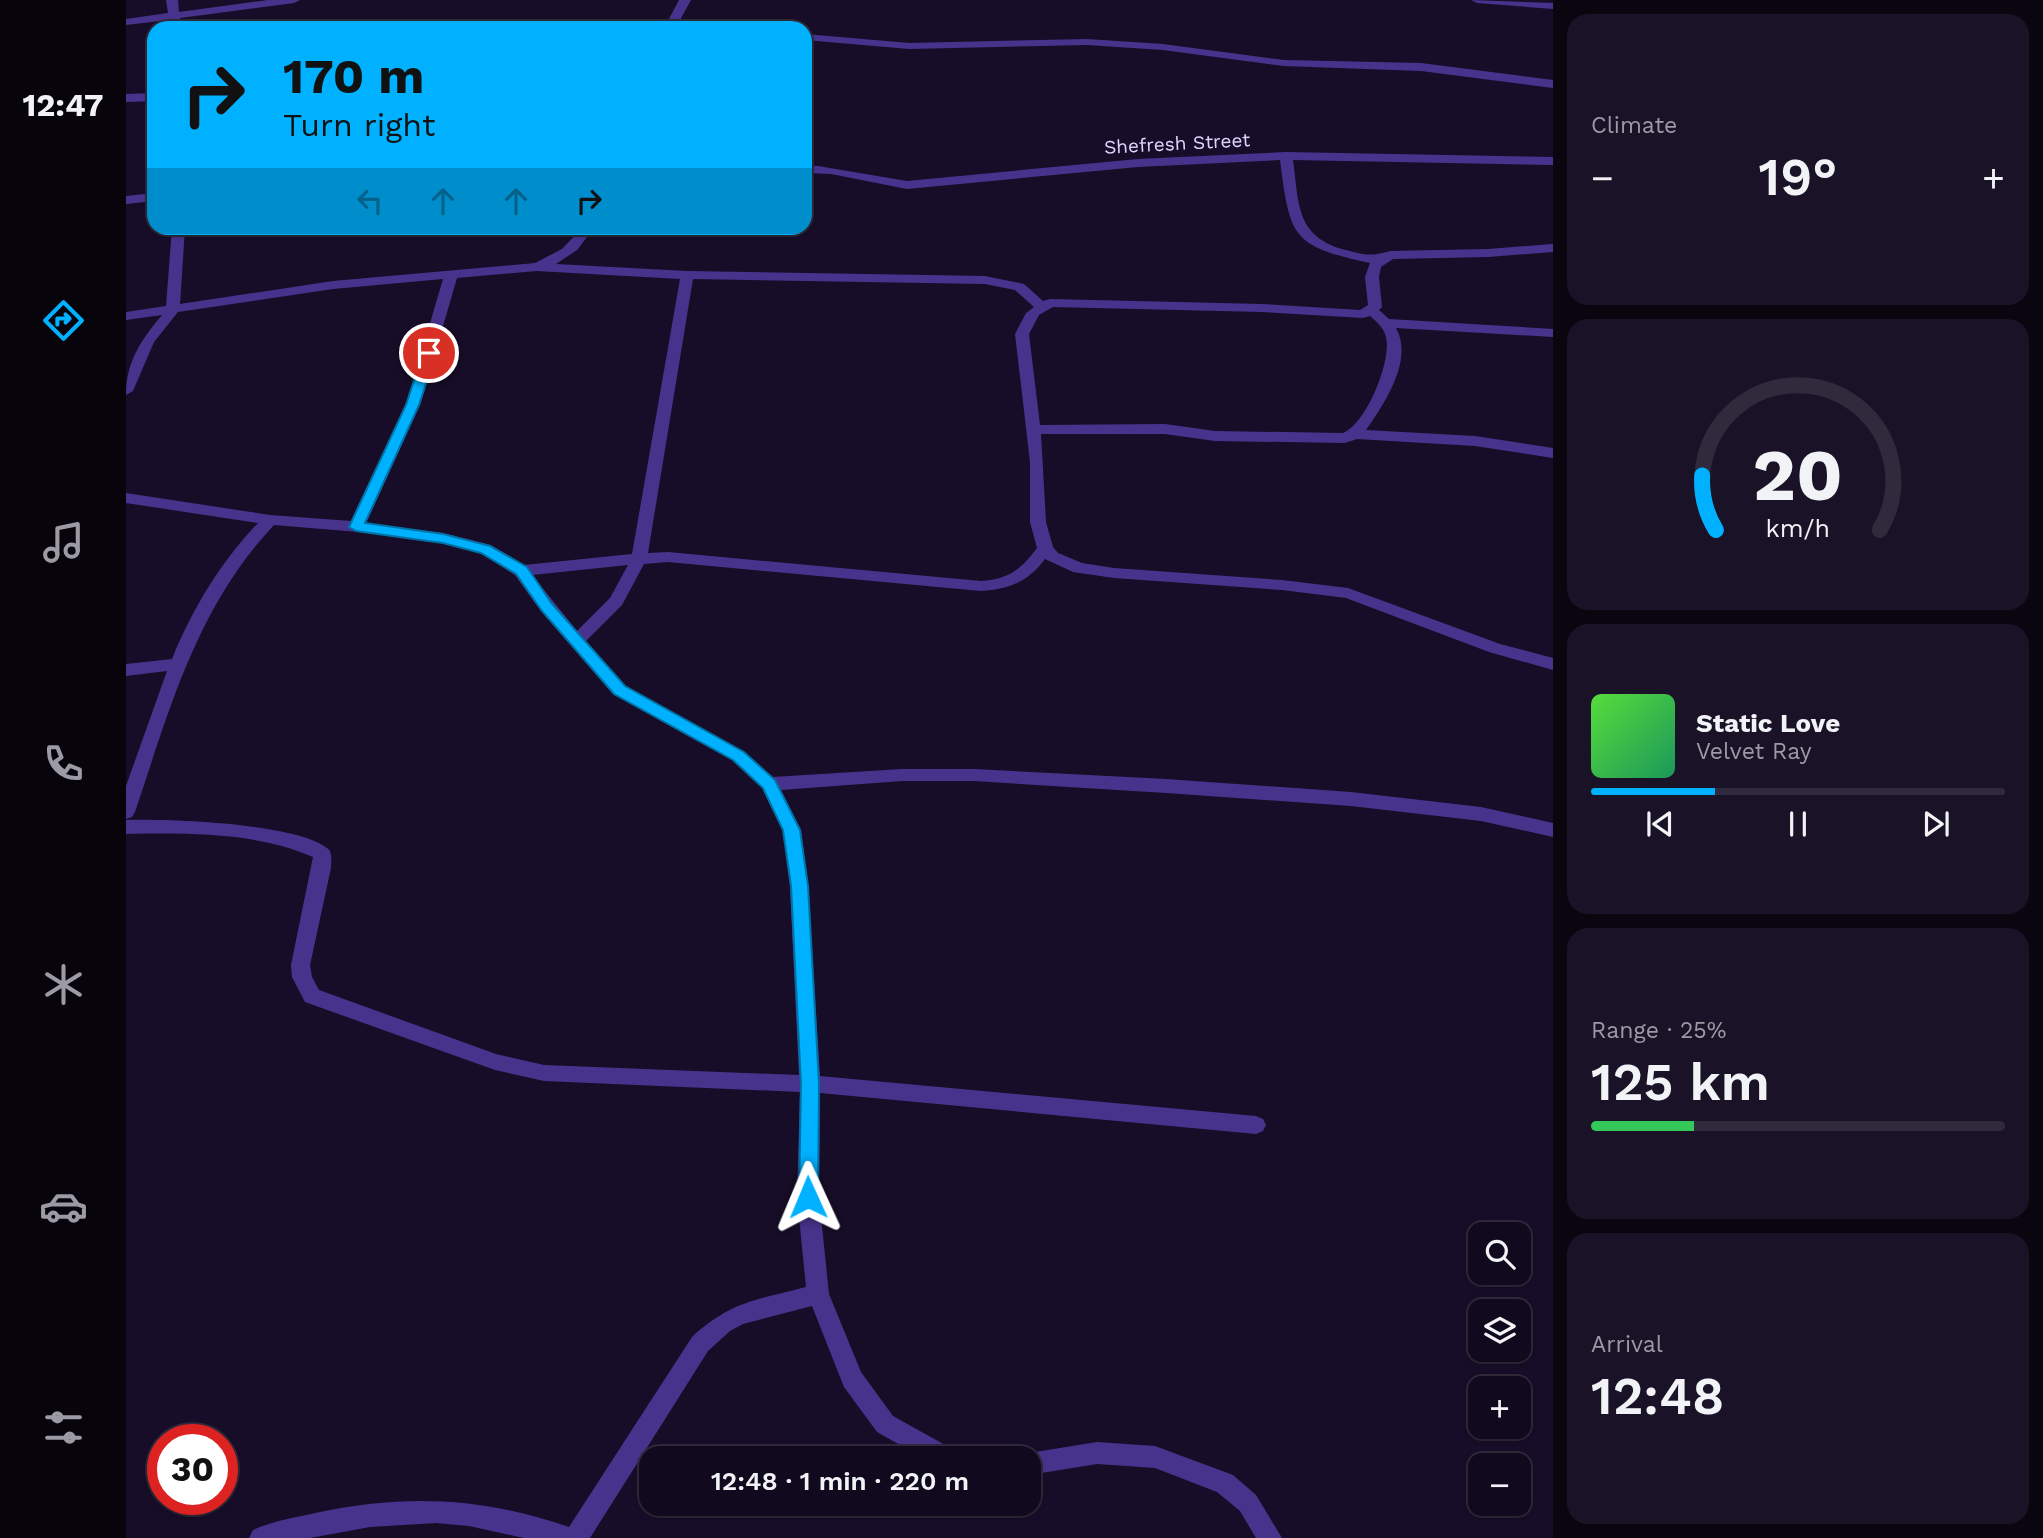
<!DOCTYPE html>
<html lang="en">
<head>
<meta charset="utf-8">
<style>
  :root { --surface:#110a1e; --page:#1a1327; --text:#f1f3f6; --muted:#9c9aa4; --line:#302b3c; --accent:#00b1ff }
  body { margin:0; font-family:"Work Sans",sans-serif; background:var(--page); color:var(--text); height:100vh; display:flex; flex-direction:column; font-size:26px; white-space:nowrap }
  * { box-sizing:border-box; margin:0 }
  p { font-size:23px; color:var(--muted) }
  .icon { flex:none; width:38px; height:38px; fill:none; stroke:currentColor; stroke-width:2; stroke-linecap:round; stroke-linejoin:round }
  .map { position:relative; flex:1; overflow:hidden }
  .side { display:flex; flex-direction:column; gap:14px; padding:14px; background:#090610; width:490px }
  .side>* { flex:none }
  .guide { position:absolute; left:21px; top:21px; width:665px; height:214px; border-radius:21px; box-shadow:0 2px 5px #0004,0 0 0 2px var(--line); background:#00b1ff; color:#111; overflow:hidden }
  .fabs { position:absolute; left:1342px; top:1222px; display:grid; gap:14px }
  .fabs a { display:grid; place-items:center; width:63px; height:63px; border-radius:14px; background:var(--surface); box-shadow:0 2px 5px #0004,0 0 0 2px var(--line); font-size:35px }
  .speed { position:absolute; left:21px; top:1424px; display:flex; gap:14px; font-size:35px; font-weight:700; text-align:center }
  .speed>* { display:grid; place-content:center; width:91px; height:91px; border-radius:50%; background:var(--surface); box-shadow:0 2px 5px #0004,0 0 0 2px var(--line); line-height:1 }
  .speed .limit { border:10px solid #d22; background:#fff; color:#111 }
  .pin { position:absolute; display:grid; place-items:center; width:60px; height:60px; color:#fff; margin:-30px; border:4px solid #fff; border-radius:50%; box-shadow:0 2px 7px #0007 }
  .me { position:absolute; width:77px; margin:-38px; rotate:359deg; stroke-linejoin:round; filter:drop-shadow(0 0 5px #0008) }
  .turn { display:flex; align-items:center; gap:24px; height:147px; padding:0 21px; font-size:32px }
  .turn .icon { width:91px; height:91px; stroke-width:2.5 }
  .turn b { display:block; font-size:49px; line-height:60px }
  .lanes { display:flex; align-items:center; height:66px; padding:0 21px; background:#0003; justify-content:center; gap:35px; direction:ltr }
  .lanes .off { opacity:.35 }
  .big { font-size:52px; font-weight:600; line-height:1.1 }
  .side .widget { flex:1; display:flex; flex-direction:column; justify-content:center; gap:10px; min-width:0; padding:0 24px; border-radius:21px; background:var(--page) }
  .side .dial { align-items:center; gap:0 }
  .dial svg { height:182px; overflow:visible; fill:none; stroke:var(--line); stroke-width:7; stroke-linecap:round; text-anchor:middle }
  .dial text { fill:var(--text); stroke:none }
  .song { display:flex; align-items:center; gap:21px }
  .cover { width:84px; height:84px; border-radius:10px; background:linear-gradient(135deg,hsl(110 70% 55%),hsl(150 70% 35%)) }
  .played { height:7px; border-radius:4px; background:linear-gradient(90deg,var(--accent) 30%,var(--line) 30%) }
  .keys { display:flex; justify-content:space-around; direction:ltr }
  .heat { display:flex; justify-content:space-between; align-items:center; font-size:38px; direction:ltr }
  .charge { height:10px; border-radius:5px; background:linear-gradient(90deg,#34c759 25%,var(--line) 0) }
  .trip { position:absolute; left:513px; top:1446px; width:402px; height:70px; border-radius:21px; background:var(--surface); box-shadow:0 2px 5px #0004,0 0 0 2px var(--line); font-weight:600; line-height:70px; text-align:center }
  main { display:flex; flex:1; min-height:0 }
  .tabs { display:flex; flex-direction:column; width:126px; justify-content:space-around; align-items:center; background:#07040c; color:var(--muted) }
  .tabs .icon { width:49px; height:49px }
  .tabs .selected { color:var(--accent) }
  .tabs b { font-size:32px; color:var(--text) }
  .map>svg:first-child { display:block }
</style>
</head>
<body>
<main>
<nav class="tabs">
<b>12:47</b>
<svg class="icon selected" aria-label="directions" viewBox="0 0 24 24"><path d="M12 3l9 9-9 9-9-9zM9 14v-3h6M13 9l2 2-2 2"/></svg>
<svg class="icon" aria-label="music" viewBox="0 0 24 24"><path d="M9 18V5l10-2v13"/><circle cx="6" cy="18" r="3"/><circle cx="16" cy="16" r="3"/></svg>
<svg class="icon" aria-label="phone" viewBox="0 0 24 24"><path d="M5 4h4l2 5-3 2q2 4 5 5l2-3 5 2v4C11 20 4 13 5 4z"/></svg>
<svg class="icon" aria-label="climate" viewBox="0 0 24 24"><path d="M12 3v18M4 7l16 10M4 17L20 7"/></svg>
<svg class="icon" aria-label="car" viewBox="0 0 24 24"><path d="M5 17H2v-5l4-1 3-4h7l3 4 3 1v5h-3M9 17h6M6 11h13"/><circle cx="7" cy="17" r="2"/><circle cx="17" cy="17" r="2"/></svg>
<svg class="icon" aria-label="filters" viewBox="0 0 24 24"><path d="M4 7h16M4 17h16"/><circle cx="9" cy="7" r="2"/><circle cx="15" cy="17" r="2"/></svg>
</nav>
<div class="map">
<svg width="1427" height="1538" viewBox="0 0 1427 1538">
  <rect width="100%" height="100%" fill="#170d28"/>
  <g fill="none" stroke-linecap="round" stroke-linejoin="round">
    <g fill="#48338c" fill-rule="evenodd">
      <polygon points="40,0 52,0 53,12 142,0 174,0 168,3 54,18 55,28 43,28 42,20 0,25 0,19 42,13"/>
      <polygon points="553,0 565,0 554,20 592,25 598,28 538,28"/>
      <polygon points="1345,0 1427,3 1427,9 1351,3"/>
      <polygon points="679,34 783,43 961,39 1037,44 1158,60 1295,63 1427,80 1427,88 1295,71 1158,66 1037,50 961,45 783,49 679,40"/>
      <polygon points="28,93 28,101 0,102 0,94"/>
      <path d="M1160,152L1427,157V165L1167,160C1173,202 1169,235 1216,249C1239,255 1242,257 1264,251L1362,249L1427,244V252L1362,257L1267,259L1255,267L1253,277L1256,307L1253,310L1263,319L1427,329V337L1270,328C1288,360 1258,404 1240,430L1349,436L1427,448V458L1349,446L1231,439L1219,443L1089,441L1039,434H915L920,522L927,547L932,553L956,563L988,568L1156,580L1222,588L1374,644L1427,658V670L1363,652L1220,598L1156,590L988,578L947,572L919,559C902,582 883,589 855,591L542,562L518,564L496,605L460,641L499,686L618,752L647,777L776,769H848L1040,779L1225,792L1355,807L1427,823V837L1355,821L1225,806L1040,793L848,781H776L655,790L675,830L682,886L694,1076L1130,1116L1137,1119L1140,1125L1137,1131L1130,1134L694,1093L693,1197L703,1294L735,1372L767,1416L828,1450L831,1458H797L751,1432L718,1387L686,1306L617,1324L604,1331L582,1351L464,1538H398L343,1526L310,1523L244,1527L184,1538H123L127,1530C146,1521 168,1518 189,1513C279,1494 356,1497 443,1527L566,1337C605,1301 631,1300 680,1287L671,1197L674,1092L418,1081L369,1070L179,1002L166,977L165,965L187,857C131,832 60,833 0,834V820C42,819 169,823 201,848C207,852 205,861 205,868L184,965L186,977L193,990L370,1054L418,1065L673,1075L664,886L657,830L636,788L606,760L487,694L415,611L389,575L354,553L317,543L257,534L148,525C71,607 44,708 9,812L6,817L0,819V786L41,671L0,676V664L46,659C67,608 94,563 132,523L0,503V493L144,515L225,521L280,405L317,279L207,289L52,312L28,342L7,391L0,395C0,362 15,340 36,315L0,320V312L40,306L46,228H59L54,304L207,281L409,263L436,249L456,228H468L451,250L430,264L561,271L859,276L898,284L917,301L924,299L1136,304L1234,310L1242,305L1239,277L1244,263C1166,246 1164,238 1154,160L1012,167L781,189L705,174L679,173V165L692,166L781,181L1012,159ZM411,271L554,279L506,554L398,565L365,545L317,533L240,523L294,405L331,278ZM567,279L859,284L889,290L908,307L900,313L889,334L904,462V522L911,548C895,570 882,579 855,581L542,552L522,553ZM927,307L1136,312L1237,318L1244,316C1251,322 1258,328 1260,337C1266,361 1240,424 1217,433L1089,431L1039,424L914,425L903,334L913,315ZM502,565L484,598L451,631L406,575Z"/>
      <polygon points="28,193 28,201 0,204 0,196"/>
      <polygon points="971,1442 1029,1446 1107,1475 1130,1495 1156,1538 1130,1538 1114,1511 1091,1492 1029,1468 971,1464 903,1475 903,1458 894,1458 903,1453"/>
    </g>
  </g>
  <polygon fill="#00b1ff" stroke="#0073a6" stroke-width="2" points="303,349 310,353 293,405 239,523 317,534 364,546 401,567 426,604 499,686 618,752 649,780 674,830 682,886 693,1084 692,1197 689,1203 682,1206 675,1203 673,1197 675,1084 665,886 657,830 637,788 607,760 488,694 416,611 390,574 355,553 317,543 230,531 223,527 280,405 297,353"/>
  <g text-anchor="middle" stroke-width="7" stroke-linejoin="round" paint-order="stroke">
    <g font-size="19" fill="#e2d4ff" stroke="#170d28">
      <text transform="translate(1051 143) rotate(-3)" y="7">Shefresh Street</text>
    </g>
  </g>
</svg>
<div class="fabs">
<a><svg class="icon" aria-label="search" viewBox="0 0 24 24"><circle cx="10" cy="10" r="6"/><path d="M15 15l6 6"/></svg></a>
<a><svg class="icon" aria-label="layers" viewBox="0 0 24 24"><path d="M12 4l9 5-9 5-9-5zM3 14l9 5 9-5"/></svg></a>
<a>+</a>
<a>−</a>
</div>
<div class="speed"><div class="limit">30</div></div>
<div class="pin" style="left:303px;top:353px;background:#d93025"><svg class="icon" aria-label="arrive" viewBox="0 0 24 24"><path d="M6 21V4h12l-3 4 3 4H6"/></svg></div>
<svg class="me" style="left:682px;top:1197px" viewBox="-20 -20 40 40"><path d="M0-17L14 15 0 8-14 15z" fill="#00b1ff" stroke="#fff" stroke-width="4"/></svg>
<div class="trip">12:48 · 1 min · 220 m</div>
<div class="guide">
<div class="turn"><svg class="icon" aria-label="right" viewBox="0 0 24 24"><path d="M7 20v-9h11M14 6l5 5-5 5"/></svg><div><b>170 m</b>Turn right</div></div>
<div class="lanes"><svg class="icon off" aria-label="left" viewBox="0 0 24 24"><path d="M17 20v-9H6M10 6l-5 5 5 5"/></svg><svg class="icon off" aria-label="ahead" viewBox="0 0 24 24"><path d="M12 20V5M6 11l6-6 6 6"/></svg><svg class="icon off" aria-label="ahead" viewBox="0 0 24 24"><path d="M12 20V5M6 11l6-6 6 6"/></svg><svg class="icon" aria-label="right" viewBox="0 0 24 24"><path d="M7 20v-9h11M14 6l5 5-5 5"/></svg></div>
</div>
</div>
<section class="side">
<div class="widget"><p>Climate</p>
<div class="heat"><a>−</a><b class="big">19°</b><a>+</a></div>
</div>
<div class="widget dial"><svg viewBox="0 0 100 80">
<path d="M14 69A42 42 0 1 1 86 69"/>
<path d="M14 69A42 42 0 0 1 8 45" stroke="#00b1ff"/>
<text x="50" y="56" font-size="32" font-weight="700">20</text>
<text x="50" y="72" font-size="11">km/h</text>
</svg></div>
<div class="widget">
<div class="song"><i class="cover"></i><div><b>Static Love</b><p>Velvet Ray</p></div></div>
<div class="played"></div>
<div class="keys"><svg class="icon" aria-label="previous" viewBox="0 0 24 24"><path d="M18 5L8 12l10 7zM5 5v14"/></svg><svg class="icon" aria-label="pause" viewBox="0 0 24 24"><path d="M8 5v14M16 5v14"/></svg><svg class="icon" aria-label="next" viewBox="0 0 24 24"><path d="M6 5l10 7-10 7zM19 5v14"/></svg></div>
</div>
<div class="widget"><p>Range · 25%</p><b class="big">125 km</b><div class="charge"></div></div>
<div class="widget"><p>Arrival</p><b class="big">12:48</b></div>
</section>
</main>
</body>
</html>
